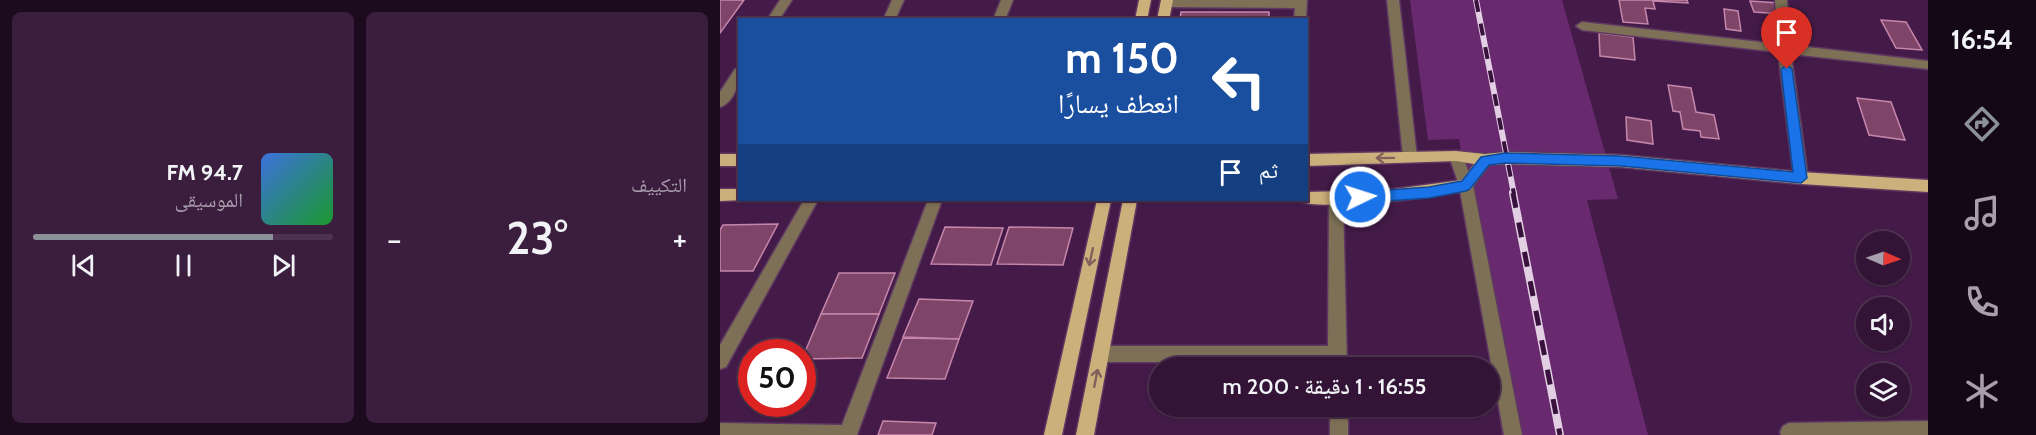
<!DOCTYPE html>
<html lang="ar">
<head>
<meta charset="utf-8">
<style>
  :root { --surface:#331436; --page:#3b1d3e; --text:#f1f3f6; --muted:#a99ead; --line:#4e3351; --accent:#8c9099 }
  body { margin:0; font-family:Cabin,"Noto Naskh Arabic",sans-serif; background:var(--page); color:var(--text); direction:rtl; height:100vh; display:flex; flex-direction:column; font-size:22px; white-space:nowrap }
  * { box-sizing:border-box; margin:0 }
  p { font-size:20px; color:var(--muted) }
  .icon { flex:none; width:33px; height:33px; fill:none; stroke:currentColor; stroke-width:2; stroke-linecap:round; stroke-linejoin:round }
  .map { position:relative; flex:1; overflow:hidden; direction:ltr }
  .panel { display:flex; flex-direction:column; gap:12px; padding:12px; background:#1c0b1e; width:720px }
  .panel>* { flex:none }
  .top-card { position:absolute; left:18px; top:18px; width:570px; height:183px; border-radius:0px; box-shadow:0 2px 4px #0004,0 0 0 2px var(--line); direction:rtl; background:#1a4fa0; color:#fff; overflow:hidden }
  .needle { width:39px; rotate:92deg }
  .controls { position:absolute; left:1136px; top:231px; display:grid; gap:12px }
  .controls a { display:grid; place-items:center; width:54px; height:54px; border-radius:50%; background:var(--surface); box-shadow:0 2px 4px #0004,0 0 0 2px var(--line); font-size:30px }
  .speed { position:absolute; left:18px; top:339px; display:flex; gap:12px; font-size:30px; font-weight:700; text-align:center }
  .speed>* { display:grid; place-content:center; width:78px; height:78px; border-radius:50%; background:var(--surface); box-shadow:0 2px 4px #0004,0 0 0 2px var(--line); line-height:1 }
  .speed .limit { border:9px solid #d22; background:#fff; color:#111 }
  .pin { position:absolute; display:grid; place-items:center; width:51px; height:51px; color:#fff; margin:-62px -26px; border-radius:50% 50% 50% 0; rotate:-45deg; box-shadow:0 0 6px #0007 }
  .pin .icon { rotate:45deg }
  .me { position:absolute; width:66px; margin:-33px; rotate:86deg; stroke-linejoin:round; filter:drop-shadow(0 0 4px #0008) }
  .turn { display:flex; align-items:center; gap:21px; height:126px; padding:0 30px; font-size:27px }
  .turn .icon { width:78px; height:78px; stroke-width:2.5 }
  .turn b { display:block; font-size:42px; line-height:51px }
  .then { display:flex; align-items:center; height:57px; padding:0 30px; background:#0003; gap:12px; font-size:22px }
  .big { font-size:45px; font-weight:600; line-height:1.1 }
  .panel .widget { flex:1; display:flex; flex-direction:column; justify-content:center; gap:9px; min-width:0; padding:0 21px; border-radius:9px; background:var(--page) }
  .song { display:flex; align-items:center; gap:18px }
  .cover { width:72px; height:72px; border-radius:9px; background:linear-gradient(135deg,hsl(220 70% 55%),hsl(130 70% 35%)) }
  .played { height:6px; border-radius:3px; background:linear-gradient(90deg,var(--accent) 80%,var(--line) 80%) }
  .keys { display:flex; justify-content:space-around; direction:ltr }
  .heat { display:flex; justify-content:space-between; align-items:center; font-size:33px; direction:ltr }
  .panel .tiles { flex:1; display:grid; gap:12px; grid-template-columns:repeat(2,1fr) }
  .trip { position:absolute; left:429px; top:357px; width:351px; height:60px; border-radius:30px; background:var(--surface); box-shadow:0 2px 4px #0004,0 0 0 2px var(--line); font-weight:600; line-height:60px; text-align:center; direction:rtl }
  main { display:flex; flex:1; min-height:0 }
  .tabs { display:flex; flex-direction:column; width:108px; justify-content:space-around; align-items:center; background:#140816; color:var(--muted) }
  .tabs .icon { width:42px; height:42px }
  .tabs .selected { color:var(--accent) }
  .tabs b { font-size:27px; color:var(--text) }
  .map>svg:first-child { display:block }
</style>
</head>
<body>
<main>
<nav class="tabs">
<b>16:54</b>
<svg class="icon selected" aria-label="directions" viewBox="0 0 24 24"><path d="M12 3l9 9-9 9-9-9zM9 14v-3h6M13 9l2 2-2 2"/></svg>
<svg class="icon" aria-label="music" viewBox="0 0 24 24"><path d="M9 18V5l10-2v13"/><circle cx="6" cy="18" r="3"/><circle cx="16" cy="16" r="3"/></svg>
<svg class="icon" aria-label="phone" viewBox="0 0 24 24"><path d="M5 4h4l2 5-3 2q2 4 5 5l2-3 5 2v4C11 20 4 13 5 4z"/></svg>
<svg class="icon" aria-label="climate" viewBox="0 0 24 24"><path d="M12 3v18M4 7l16 10M4 17L20 7"/></svg>
</nav>
<div class="map">
<svg width="1208" height="435" viewBox="0 0 1208 435">
  <rect width="100%" height="100%" fill="#441b48"/>
  <polygon fill="#69296f" points="690,0 842,0 898,199 867,200 928,435 782,435 739,139 708,140"/>
  <g fill="#7f4568" stroke="#c686ab" stroke-width="1.5">
    <polygon points="0,0 24,0 0,33"/>
    <polygon points="899,0 967,0 968,3 933,1 935,9 925,8 928,24 903,22"/>
    <polygon points="1030,1 1059,3 1063,14 1034,12"/>
    <polygon points="1004,9 1018,11 1021,31 1006,29"/>
    <polygon points="461,12 549,12 549,20 460,20"/>
    <polygon points="1161,20 1186,22 1202,50 1176,48"/>
    <polygon points="879,33 913,37 915,60 880,56"/>
    <polygon points="948,85 971,88 976,112 994,115 999,139 981,137 980,131 963,129 960,112 953,111"/>
    <polygon points="1137,98 1171,102 1185,140 1149,135"/>
    <polygon points="906,117 931,121 933,144 907,140"/>
    <polygon points="58,224 33,271 0,271 0,230 3,225"/>
    <polygon points="225,227 283,228 271,265 211,264"/>
    <polygon points="289,227 353,228 343,265 277,264"/>
    <polygon points="119,273 175,273 159,314 101,314"/>
    <polygon points="199,299 253,301 239,339 183,337"/>
    <polygon points="101,314 159,314 142,358 82,359"/>
    <polygon points="183,338 239,339 225,379 167,378"/>
    <polygon points="163,421 216,423 212,435 158,435"/>
  </g>
  <g fill="none" stroke-linecap="round" stroke-linejoin="round">
    <defs>
      <g id="minor">
        <polygon points="60,0 72,0 59,20 47,20"/>
        <polygon points="172,0 184,0 175,20 163,20"/>
        <polygon points="281,0 293,0 285,20 273,20"/>
        <polygon points="446,0 587,0 586,20 574,20 575,8 442,7 440,4"/>
        <polygon points="667,0 679,0 697,157 690,162 683,157"/>
        <polygon points="1055,0 1067,0 1070,45 1208,61 1208,69 1071,54 1088,178 1086,182 1076,182 1074,178 1058,52 862,30 856,26 862,22 1058,44"/>
        <path d="M20,68C20,81 15,102 0,107V92L15,69Z"/>
        <polygon points="736,151 743,156 753,185 802,435 784,435 739,185 729,156"/>
        <polygon points="616,193 621,195 623,199 627,368 609,368 609,362 381,362 375,360 372,354 375,348 381,346 608,346 609,199 611,195"/>
        <polygon points="84,200 98,200 6,367 0,369 0,345"/>
        <polygon points="208,200 222,200 137,435 0,435 0,423 122,425"/>
        <rect x="610" y="406" width="18" height="29"/>
        <polygon points="1208,421 1208,435 1061,435 1060,432 1063,426 1069,423"/>
      </g>
      <g id="major">
        <polygon points="419,0 431,0 427,20 415,20"/>
        <polygon points="441,0 453,0 449,20 437,20"/>
        <path d="M736,151L765,154L785,152L901,155L1081,172L1208,180V192L1081,184L901,167L785,164L769,165L751,189C729,196 592,213 579,200H586V192L667,190L742,180L754,164L736,161L586,166V154Z"/>
        <rect x="0" y="154" width="20" height="12"/>
        <polygon points="0,189 20,189 20,200 24,200 0,201"/>
        <polygon points="377,200 391,200 342,435 324,435"/>
        <polygon points="403,200 417,200 374,435 356,435"/>
      </g>
    </defs>
    <use href="#minor" stroke="#5e3861" stroke-width="3"/>
    <use href="#major" stroke="#5e3861" stroke-width="3"/>
    <use href="#minor" fill="#7d7056" fill-rule="evenodd"/>
    <use href="#major" fill="#ccb07b" fill-rule="evenodd"/>
    <defs>
      <polyline id="rail-far1" points="756,0 794,194"/>
      <polyline id="rail" points="793,193 840,435"/>
    </defs>
    <use href="#rail-far1" stroke="#e2cfe3" stroke-width="6"/>
    <use href="#rail" stroke="#e2cfe3" stroke-width="8"/>
    <use href="#rail-far1" stroke="#39113d" stroke-width="4" stroke-dasharray="12" stroke-linecap="butt"/>
    <use href="#rail" stroke="#39113d" stroke-width="5" stroke-dasharray="15" stroke-linecap="butt"/>
  </g>
  <defs><path id="oneway-shaft" d="M-6 0H5M1.5-3L5.5 0L1.5 3" fill="none" stroke-width="1.6" stroke-linecap="round" stroke-linejoin="round" transform="scale(1.5)"/></defs>
  <g stroke="#82605c">
    <use href="#oneway-shaft" transform="translate(665 158) rotate(179)"/>
    <use href="#oneway-shaft" transform="translate(371 257) rotate(102)"/>
    <use href="#oneway-shaft" transform="translate(376 378) rotate(-79)"/>
  </g>
  <polygon fill="#1a73e8" stroke="#114b97" stroke-width="1.5" points="1067,65 1072,69 1087,178 1081,183 901,166 785,163 769,165 750,189 746,191 709,198 640,203 633,197 640,192 709,187 742,181 761,157 785,153 901,156 1073,172 1061,69"/>
</svg>
<div class="controls">
<a><svg class="needle" viewBox="-14 -14 28 28"><path d="M0-13l5 13h-10z" fill="#e53935"/><path d="M0 13l5-13h-10z" fill="#a99ead"/></svg></a>
<a><svg class="icon" aria-label="sound" viewBox="0 0 24 24"><path d="M4 9h4l5-4v14l-5-4H4zM17 9q2 3 0 6"/></svg></a>
<a><svg class="icon" aria-label="layers" viewBox="0 0 24 24"><path d="M12 4l9 5-9 5-9-5zM3 14l9 5 9-5"/></svg></a>
</div>
<div class="speed"><div class="limit">50</div></div>
<div class="pin" style="left:1067px;top:69px;background:#d93025"><svg class="icon" aria-label="arrive" viewBox="0 0 24 24"><path d="M6 21V4h12l-3 4 3 4H6"/></svg></div>
<svg class="me" style="left:640px;top:197px" viewBox="-20 -20 40 40"><circle r="17" fill="#1a73e8" stroke="#fff" stroke-width="3"/><path d="M0-11L8 9 0 5-8 9z" fill="#fff"/></svg>
<div class="trip">16:55 · 1 دقيقة · 200 m</div>
<div class="top-card">
<div class="turn"><svg class="icon" aria-label="left" viewBox="0 0 24 24"><path d="M17 20v-9H6M10 6l-5 5 5 5"/></svg><div><b>150 m</b>انعطف يسارًا</div></div>
<div class="then">ثم<svg class="icon" aria-label="arrive" viewBox="0 0 24 24"><path d="M6 21V4h12l-3 4 3 4H6"/></svg></div>
</div>
</div>
<section class="panel">
<div class="tiles">
<div class="widget"><p>التكييف</p>
<div class="heat"><a>−</a><b class="big">23°</b><a>+</a></div>
</div>
<div class="widget">
<div class="song"><i class="cover"></i><div><b>94.7 FM</b><p>الموسيقى</p></div></div>
<div class="played"></div>
<div class="keys"><svg class="icon" aria-label="previous" viewBox="0 0 24 24"><path d="M18 5L8 12l10 7zM5 5v14"/></svg><svg class="icon" aria-label="pause" viewBox="0 0 24 24"><path d="M8 5v14M16 5v14"/></svg><svg class="icon" aria-label="next" viewBox="0 0 24 24"><path d="M6 5l10 7-10 7zM19 5v14"/></svg></div>
</div>
</div>
</section>
</main>
</body>
</html>
